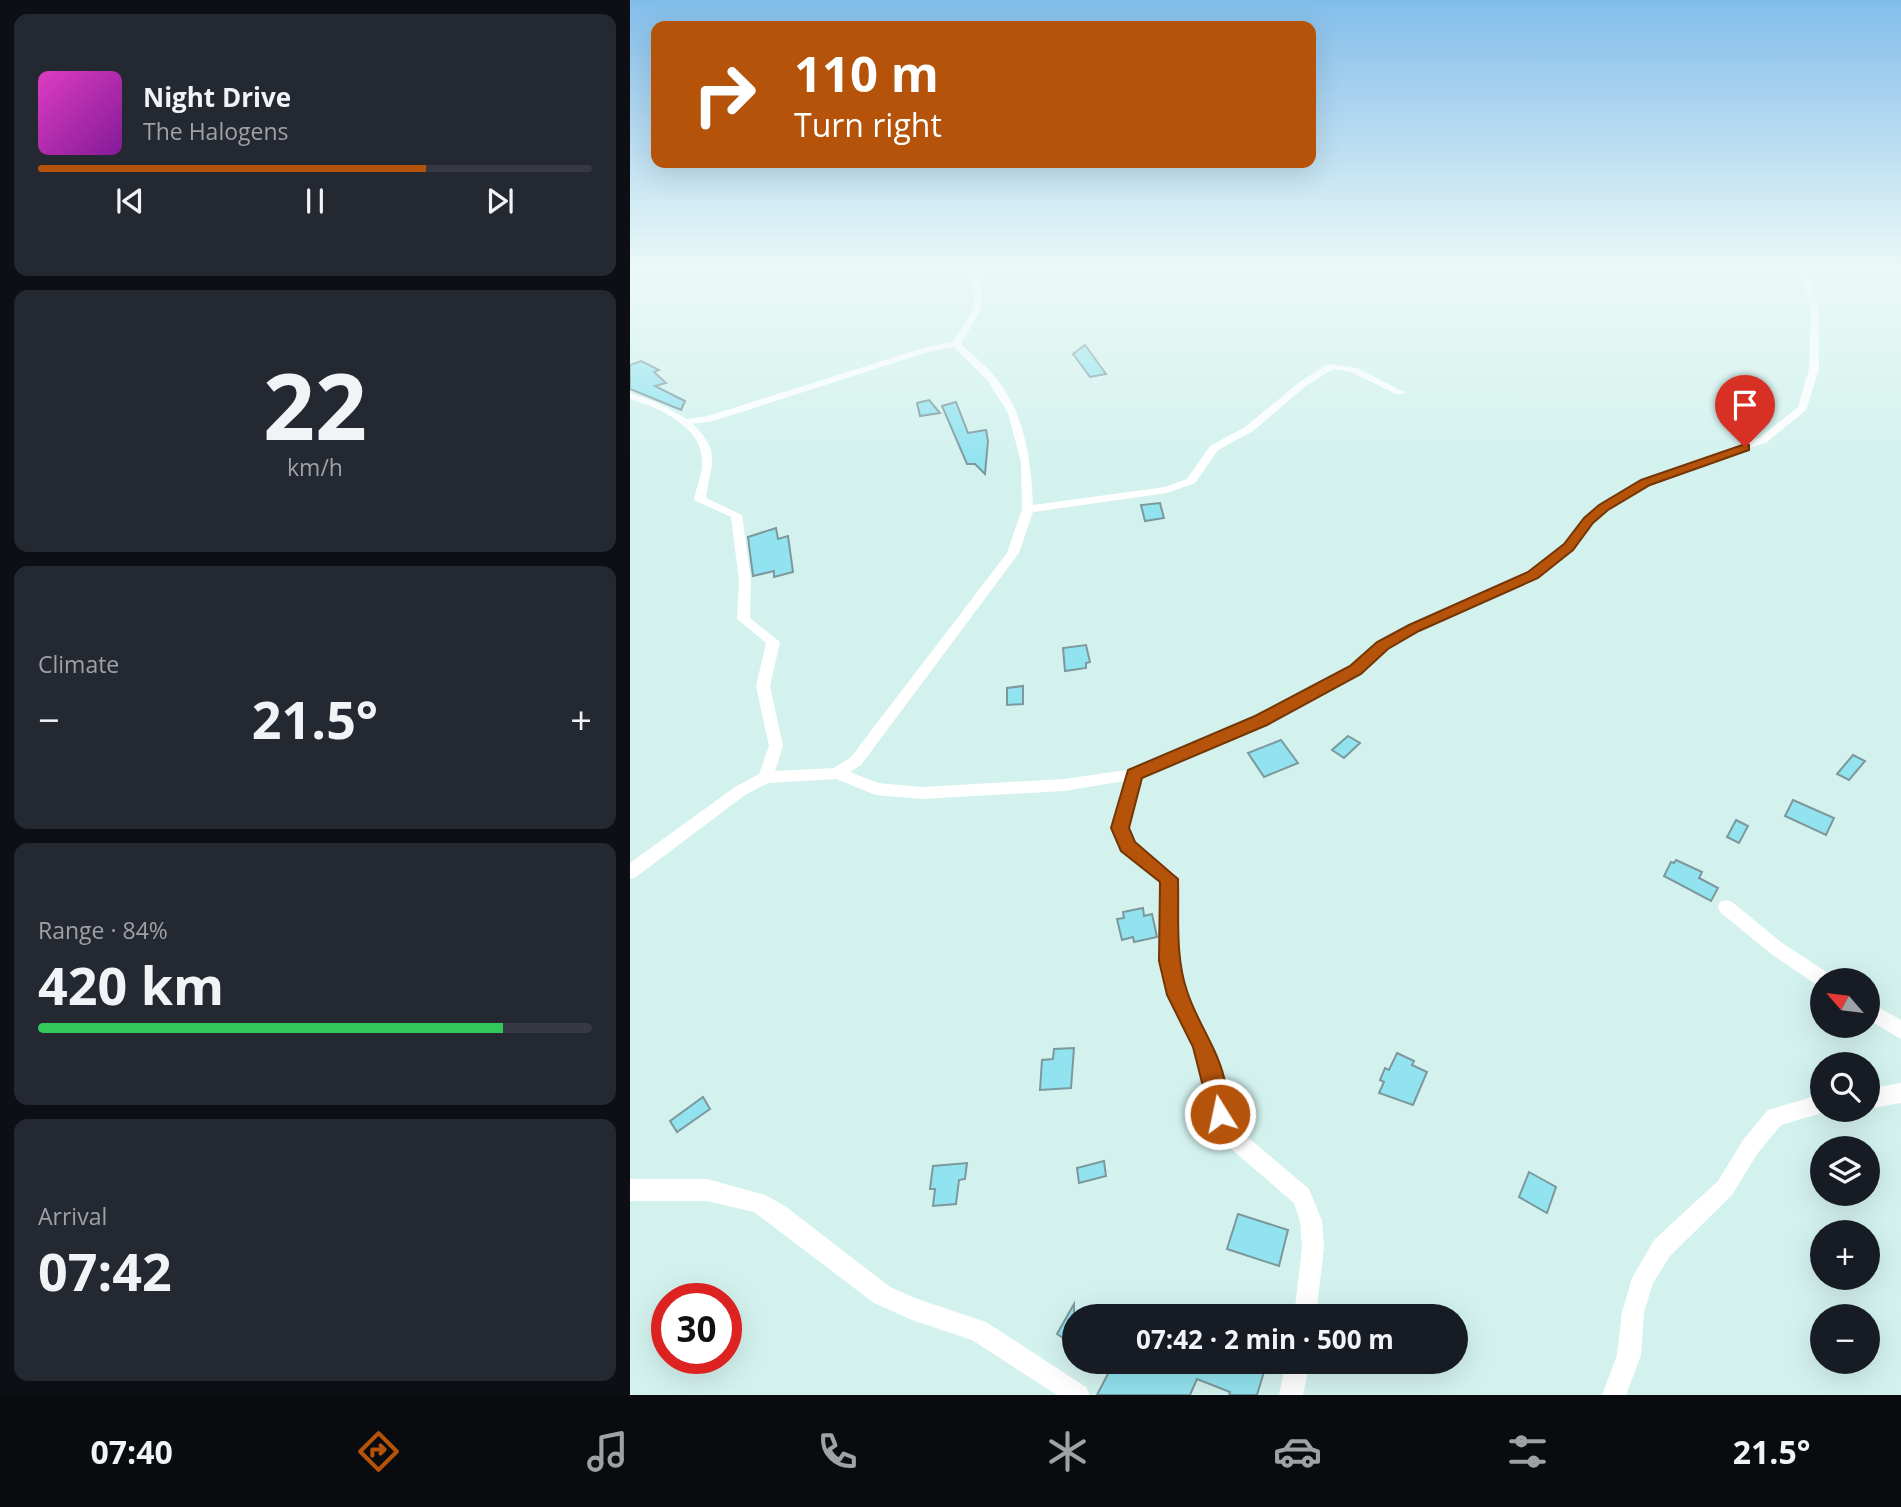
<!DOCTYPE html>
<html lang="en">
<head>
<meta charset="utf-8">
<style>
  :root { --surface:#171b24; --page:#242831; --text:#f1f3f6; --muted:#9ea1a6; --line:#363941; --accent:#b45309 }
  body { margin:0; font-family:"Open Sans",sans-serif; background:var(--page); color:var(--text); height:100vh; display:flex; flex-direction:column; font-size:26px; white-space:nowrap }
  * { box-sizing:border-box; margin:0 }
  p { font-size:23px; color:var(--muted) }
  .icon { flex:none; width:38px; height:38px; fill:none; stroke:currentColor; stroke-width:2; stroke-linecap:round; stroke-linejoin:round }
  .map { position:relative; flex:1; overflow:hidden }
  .drawer { display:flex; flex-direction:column; gap:14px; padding:14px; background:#0d0f14; width:630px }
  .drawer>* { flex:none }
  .hud { position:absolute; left:21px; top:21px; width:665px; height:147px; border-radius:14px; box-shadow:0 7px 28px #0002; background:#b45309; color:#fff; overflow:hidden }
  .needle { width:46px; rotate:298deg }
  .controls { position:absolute; left:1180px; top:968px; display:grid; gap:14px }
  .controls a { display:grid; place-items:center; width:70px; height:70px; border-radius:50%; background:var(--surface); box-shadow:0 7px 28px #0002; font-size:35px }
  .speed { position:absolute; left:21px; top:1283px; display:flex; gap:14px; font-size:35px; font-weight:700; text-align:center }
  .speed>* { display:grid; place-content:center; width:91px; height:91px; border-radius:50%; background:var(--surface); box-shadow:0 7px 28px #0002; line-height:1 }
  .speed .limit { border:10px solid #d22; background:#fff; color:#111 }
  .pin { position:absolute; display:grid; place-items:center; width:60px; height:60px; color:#fff; margin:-72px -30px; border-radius:50% 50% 50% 0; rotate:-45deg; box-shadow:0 0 7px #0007 }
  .pin .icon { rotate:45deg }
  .me { position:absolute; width:77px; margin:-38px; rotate:350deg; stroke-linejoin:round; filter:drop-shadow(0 0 5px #0008) }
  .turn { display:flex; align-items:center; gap:24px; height:147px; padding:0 28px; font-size:32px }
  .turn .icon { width:91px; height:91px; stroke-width:2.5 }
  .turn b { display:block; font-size:49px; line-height:60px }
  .big { font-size:52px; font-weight:700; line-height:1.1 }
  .drawer .card { flex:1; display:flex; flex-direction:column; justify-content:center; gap:10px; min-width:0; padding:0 24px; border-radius:14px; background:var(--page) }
  .drawer .dial { align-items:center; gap:0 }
  .dial b { font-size:91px; line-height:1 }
  .song { display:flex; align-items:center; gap:21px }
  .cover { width:84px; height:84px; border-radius:10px; background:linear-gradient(135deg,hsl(310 70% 55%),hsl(290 70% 35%)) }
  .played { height:7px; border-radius:4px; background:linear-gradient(90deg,var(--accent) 70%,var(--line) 70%) }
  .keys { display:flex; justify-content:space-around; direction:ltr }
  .heat { display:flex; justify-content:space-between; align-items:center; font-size:38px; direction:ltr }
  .charge { height:10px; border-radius:5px; background:linear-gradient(90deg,#34c759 84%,var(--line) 0) }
  .trip { position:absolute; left:432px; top:1304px; width:406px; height:70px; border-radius:35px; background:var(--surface); box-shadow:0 7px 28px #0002; font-weight:700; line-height:70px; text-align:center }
  .menu { display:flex; height:112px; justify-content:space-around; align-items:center; background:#090b0e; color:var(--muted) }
  .menu .icon { width:49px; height:49px }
  .menu .on { color:var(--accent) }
  .menu b { font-size:32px; color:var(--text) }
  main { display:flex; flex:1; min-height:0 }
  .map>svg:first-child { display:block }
</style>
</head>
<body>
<main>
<section class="drawer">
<div class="card">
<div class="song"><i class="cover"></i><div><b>Night Drive</b><p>The Halogens</p></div></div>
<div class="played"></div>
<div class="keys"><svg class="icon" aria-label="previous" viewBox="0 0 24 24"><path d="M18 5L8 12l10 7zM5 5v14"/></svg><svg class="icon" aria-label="pause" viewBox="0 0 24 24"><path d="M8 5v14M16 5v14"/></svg><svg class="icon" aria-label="next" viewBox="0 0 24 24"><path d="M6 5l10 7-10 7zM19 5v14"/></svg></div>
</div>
<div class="card dial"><b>22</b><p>km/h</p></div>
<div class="card"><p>Climate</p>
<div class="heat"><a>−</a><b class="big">21.5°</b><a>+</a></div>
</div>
<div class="card"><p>Range · 84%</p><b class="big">420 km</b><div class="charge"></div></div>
<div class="card"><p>Arrival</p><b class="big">07:42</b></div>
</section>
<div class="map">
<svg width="1271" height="1395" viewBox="0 0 1271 1395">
  <rect width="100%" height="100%" fill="#d3f2ee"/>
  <g fill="#92e3f0" stroke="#7c989d" stroke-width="2">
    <polygon points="455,345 476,374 460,377 443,354"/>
    <polygon points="11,361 29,370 24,372 36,383 25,386 55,401 51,410 0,389 0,365"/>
    <polygon points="299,400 310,413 290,416 287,403"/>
    <polygon points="326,402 338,433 356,430 358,441 355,474 345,464 337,464 312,406"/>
    <polygon points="530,503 534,518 515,521 511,505"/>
    <polygon points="146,528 148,539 158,536 163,572 144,577 144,571 123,576 118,537"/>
    <polygon points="456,645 460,662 456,663 456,668 435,671 433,648"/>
    <polygon points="393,686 393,704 377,705 377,688"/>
    <polygon points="718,736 730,743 714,758 702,750"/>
    <polygon points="651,740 668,763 634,777 618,753"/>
    <polygon points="1223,755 1235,761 1219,780 1207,774"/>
    <polygon points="1163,800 1204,818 1196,835 1155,816"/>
    <polygon points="1106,820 1118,826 1109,843 1097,837"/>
    <polygon points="1046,860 1072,872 1069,878 1088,888 1081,901 1034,876 1041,862 1044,863"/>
    <polygon points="513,908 514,916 522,914 527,937 504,942 503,937 492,940 487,919 494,918 493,912"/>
    <polygon points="444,1048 441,1088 410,1090 412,1060 423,1059 424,1049"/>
    <polygon points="767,1053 784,1061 782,1065 797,1072 783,1105 749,1093 754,1082 750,1080 755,1068 759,1070"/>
    <polygon points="73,1097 80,1109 47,1132 40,1121"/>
    <polygon points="474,1161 476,1176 449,1183 447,1168"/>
    <polygon points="337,1163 335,1179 329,1180 326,1204 303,1206 305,1189 300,1189 303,1166"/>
    <polygon points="899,1172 926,1187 917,1213 889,1197"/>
    <polygon points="608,1214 658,1230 649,1266 597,1249"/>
    <polygon points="444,1304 444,1345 427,1334"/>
    <polygon points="484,1362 500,1370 505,1362 627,1362 636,1365 627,1395 599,1395 600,1392 567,1379 560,1395 467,1395"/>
  </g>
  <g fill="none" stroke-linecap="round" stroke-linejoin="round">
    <g fill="#fff" fill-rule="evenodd">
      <path d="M337,266H345C359,309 352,307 331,344C342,355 356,365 366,378C395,414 401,459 403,505L535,487L557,479L580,446L615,427L671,381L698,364L727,368L776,393L768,395L721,372L703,369L677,385L623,431L588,450L565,483L537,493L403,512L389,553L231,765L220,772L248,783L292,787L434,779L503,769L626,716L690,685L720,667L748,643L779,625L899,572L934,544L954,519L993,491L1031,472L1129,438L1168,407L1179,369L1181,307L1167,266H1175L1189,307V369L1176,410L1137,442L1039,476L1001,495L962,523L942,550L907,578L789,631L758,649L730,673L700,691L636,724L512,777L498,828L504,842L545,874L547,879L549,961L556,994L582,1044L592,1071L599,1111L614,1134L679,1189L692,1221L694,1248L686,1316H664L672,1248L670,1221L664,1203L600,1148L580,1114L572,1071L564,1047L538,995L531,961V882L492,851L482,828L495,781L434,791L292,799L246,795L206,779L138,783L115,795L6,877L0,879V863L105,787L129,774L139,746L126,686L136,643L107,619L109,581L101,517L64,500C66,487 73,474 72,461C72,426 29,408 0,399V393L28,403L57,419L78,416L293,348L323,342C344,307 350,309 337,266ZM324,347L358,381L378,413L391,462L392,509L377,553L221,757L204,768L145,771L153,746L140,686L150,642L120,618L121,581L112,515L76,498C80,464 93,454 63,424L83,421L298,352Z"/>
      <polygon points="1096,900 1102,902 1152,943 1200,974 1203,980 1192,980 1192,987 1188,986 1140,953 1090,912 1088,907 1090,902"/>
      <polygon points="1237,1001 1271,1020 1271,1039 1237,1019"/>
      <polygon points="1271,1083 1271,1103 1237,1109 1237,1089"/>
      <polygon points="1192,1094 1192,1110 1199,1111 1151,1125 1127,1154 1102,1195 1040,1256 1023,1283 1014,1312 1011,1355 996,1395 972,1395 987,1355 992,1312 1002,1278 1024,1240 1088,1181 1113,1140 1138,1110"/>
      <polygon points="0,1179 77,1179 135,1195 155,1206 260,1287 285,1298 356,1322 456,1387 460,1395 427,1395 342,1340 282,1320 244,1303 124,1212 77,1201 0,1201"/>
      <polygon points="656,1362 680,1362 673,1395 649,1395"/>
    </g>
  </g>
  <linearGradient id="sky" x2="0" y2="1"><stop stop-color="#82bdea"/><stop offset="0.58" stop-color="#ebf9f7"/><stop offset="1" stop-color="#ebf9f7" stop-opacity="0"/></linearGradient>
  <rect width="1271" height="462" fill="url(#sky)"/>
  <path fill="#b45309" stroke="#753606" stroke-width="2" d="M1115,444L1119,445V450L1020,485L978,510L963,523L943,550L908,578L789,631L758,649L731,674L637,725L512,778L499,828L505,842L548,879C549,916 545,956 557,991C568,1025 589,1049 596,1086C599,1098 603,1111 598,1122L590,1126L582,1122L563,1047L537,995L529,961L530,882L491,851L481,828L498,770L625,716L720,666L747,642L779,625L898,572L934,544L954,518L969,505L1011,480Z"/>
</svg>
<div class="controls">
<a><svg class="needle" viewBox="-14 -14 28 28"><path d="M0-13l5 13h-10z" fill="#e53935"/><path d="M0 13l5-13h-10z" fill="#9ea1a6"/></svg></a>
<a><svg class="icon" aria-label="search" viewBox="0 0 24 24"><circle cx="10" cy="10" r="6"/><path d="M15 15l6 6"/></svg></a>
<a><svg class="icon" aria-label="layers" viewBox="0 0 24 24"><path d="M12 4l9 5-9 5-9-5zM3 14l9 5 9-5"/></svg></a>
<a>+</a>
<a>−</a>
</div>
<div class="speed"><div class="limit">30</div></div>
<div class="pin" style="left:1115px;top:447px;background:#d93025"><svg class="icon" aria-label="arrive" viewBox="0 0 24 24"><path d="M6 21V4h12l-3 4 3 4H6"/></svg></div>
<svg class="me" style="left:590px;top:1114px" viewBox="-20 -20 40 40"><circle r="17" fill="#b45309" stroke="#fff" stroke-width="3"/><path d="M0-11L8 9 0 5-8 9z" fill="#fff"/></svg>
<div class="trip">07:42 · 2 min · 500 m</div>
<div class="hud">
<div class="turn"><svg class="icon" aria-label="right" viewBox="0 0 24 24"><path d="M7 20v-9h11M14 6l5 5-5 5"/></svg><div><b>110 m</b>Turn right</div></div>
</div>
</div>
</main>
<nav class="menu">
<b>07:40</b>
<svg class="icon on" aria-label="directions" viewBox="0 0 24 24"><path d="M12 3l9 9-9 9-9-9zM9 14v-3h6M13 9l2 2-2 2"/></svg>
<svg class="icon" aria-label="music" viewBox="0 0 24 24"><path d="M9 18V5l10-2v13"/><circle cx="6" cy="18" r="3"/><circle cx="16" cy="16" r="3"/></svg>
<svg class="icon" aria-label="phone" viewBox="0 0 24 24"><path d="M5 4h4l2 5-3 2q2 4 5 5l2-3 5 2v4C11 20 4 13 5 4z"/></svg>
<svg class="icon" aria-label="climate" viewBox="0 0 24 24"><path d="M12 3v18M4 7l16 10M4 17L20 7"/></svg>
<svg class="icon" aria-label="car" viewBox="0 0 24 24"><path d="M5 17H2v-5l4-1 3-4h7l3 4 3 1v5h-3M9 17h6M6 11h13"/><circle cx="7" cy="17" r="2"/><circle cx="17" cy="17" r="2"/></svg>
<svg class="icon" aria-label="filters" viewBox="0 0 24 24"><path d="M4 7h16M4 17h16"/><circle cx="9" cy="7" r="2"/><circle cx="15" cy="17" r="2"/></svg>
<b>21.5°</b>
</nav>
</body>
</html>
